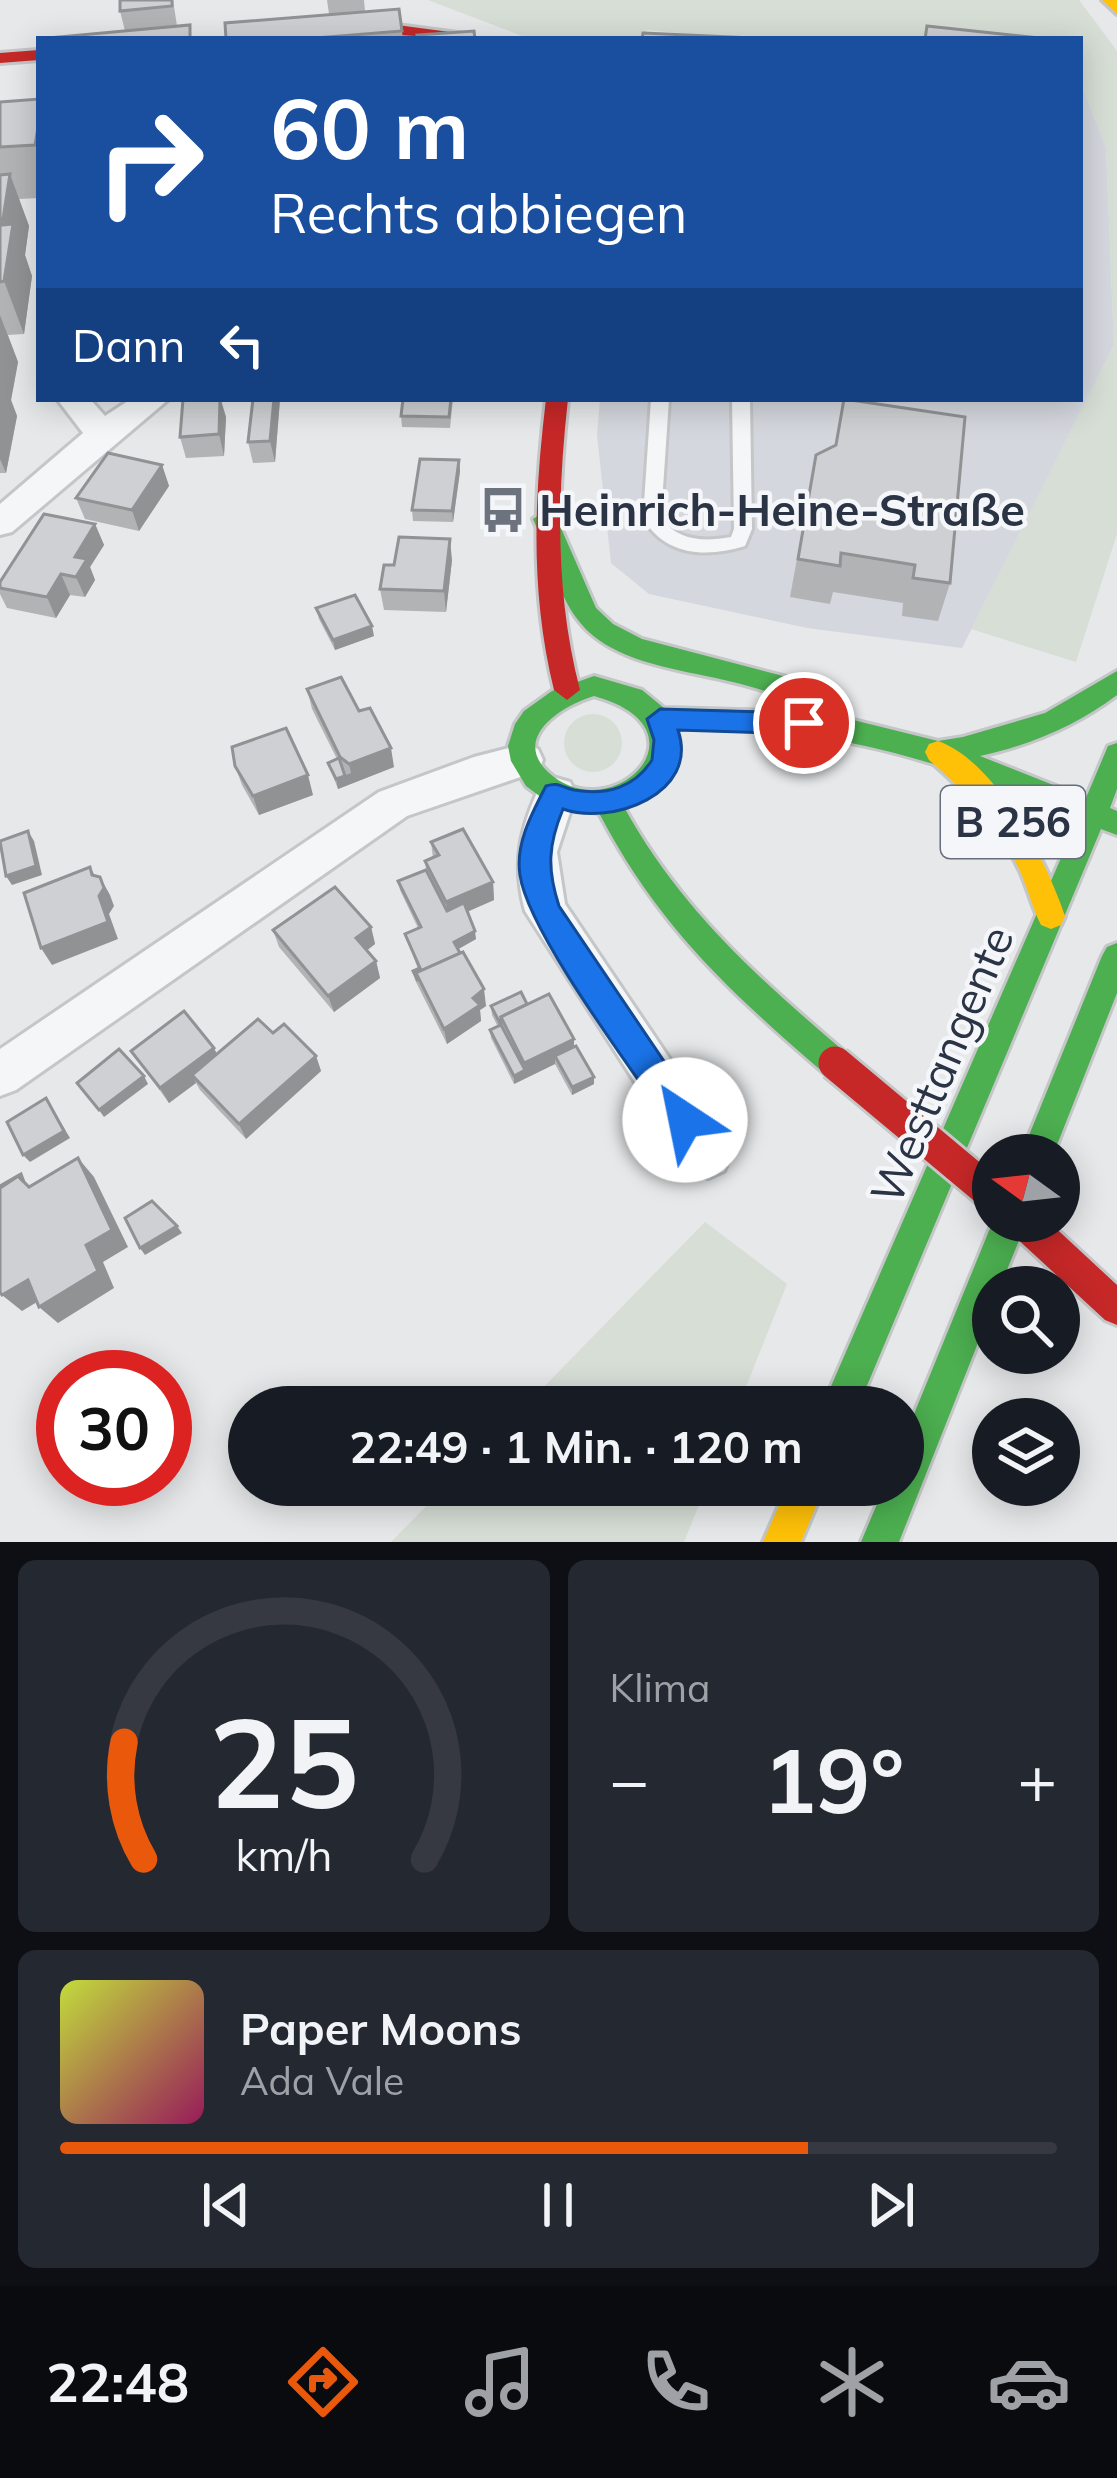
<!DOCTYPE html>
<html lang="de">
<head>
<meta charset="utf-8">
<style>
  :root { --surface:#171b24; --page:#242831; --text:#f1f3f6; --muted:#9ea1a6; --line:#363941; --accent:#ea580c }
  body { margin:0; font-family:Mulish,sans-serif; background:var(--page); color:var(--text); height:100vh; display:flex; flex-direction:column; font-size:45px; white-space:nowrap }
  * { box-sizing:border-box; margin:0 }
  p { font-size:39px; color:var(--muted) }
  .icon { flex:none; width:66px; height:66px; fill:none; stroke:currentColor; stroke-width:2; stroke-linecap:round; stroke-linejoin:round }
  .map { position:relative; height:1542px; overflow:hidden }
  .side { display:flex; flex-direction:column; gap:18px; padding:18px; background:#0d0f14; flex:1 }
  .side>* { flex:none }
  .guide { position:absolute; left:36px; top:36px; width:1047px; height:366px; border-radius:0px; box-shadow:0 6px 30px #0003; background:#1a4fa0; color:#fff; overflow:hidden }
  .needle { width:78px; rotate:285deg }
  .controls { position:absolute; left:972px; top:1134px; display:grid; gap:24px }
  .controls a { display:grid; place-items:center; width:108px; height:108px; border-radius:50%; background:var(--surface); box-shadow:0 6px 30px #0003; font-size:60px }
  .speed { position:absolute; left:36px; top:1350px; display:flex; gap:24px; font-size:60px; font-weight:700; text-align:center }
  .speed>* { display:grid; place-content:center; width:156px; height:156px; border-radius:50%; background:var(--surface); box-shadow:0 6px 30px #0003; line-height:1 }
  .speed .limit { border:18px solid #d22; background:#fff; color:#111 }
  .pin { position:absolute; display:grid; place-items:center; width:102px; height:102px; color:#fff; margin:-51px; border:6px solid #fff; border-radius:50%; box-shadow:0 3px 12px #0007 }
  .me { position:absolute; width:132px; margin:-66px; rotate:326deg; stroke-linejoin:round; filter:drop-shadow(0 0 9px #0008) }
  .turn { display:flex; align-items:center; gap:42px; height:252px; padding:0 36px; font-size:54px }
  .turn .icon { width:156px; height:156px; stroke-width:2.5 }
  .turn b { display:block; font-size:84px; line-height:102px }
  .then { display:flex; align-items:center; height:114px; padding:0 36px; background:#0003; gap:24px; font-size:45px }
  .big { font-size:90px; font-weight:700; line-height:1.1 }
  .side .tile { flex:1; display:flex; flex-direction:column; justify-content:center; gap:18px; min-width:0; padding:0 42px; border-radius:18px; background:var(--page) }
  .side .dial { align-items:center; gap:0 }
  .dial svg { height:312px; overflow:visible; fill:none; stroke:var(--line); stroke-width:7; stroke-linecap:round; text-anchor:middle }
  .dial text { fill:var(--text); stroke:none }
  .song { display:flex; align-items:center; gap:36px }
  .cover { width:144px; height:144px; border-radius:18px; background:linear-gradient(135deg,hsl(70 70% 55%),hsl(330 70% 35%)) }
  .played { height:12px; border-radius:6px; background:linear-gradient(90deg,var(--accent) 75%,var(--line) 75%) }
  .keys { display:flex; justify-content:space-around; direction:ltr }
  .heat { display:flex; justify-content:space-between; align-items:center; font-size:66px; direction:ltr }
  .side .tiles { flex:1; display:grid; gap:18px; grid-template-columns:1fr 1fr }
  .tile:last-child { grid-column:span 2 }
  .trip { position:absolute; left:228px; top:1386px; width:696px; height:120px; border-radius:60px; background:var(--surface); box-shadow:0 6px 30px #0003; font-weight:700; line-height:120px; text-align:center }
  .tab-bar { display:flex; height:192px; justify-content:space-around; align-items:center; background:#090b0e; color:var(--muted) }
  .tab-bar .icon { width:84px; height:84px }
  .tab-bar .on { color:var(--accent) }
  .tab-bar b { font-size:54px; color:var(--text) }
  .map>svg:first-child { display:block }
</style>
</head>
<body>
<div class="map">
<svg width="1117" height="1542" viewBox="0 0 1117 1542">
  <rect width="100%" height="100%" fill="#e6e8ea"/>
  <polygon fill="#d4d7dd" points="1080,80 1106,148 1114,345 962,648 807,628 649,594 611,563 597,435 600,399 1080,399"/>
  <g fill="#d6ded6">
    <polygon points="428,0 1079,0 1117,51 1117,534 1076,662 971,629 1114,345 1106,148 1080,80 1080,39 750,39 647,30 645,39 530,39"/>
    <circle cx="593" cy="743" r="29"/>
    <polygon points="705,1222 787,1284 738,1407 524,1407"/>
    <polygon points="447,1485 707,1485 684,1542 391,1542"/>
  </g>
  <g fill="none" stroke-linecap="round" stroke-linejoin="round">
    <defs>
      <path id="lane" d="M651,399H669L661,518C679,541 703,542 731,537L734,529L732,399H750L752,529L745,546C706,558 665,556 643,518Z"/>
      <g id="street">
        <polygon points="57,399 90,399 105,416 131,399 169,399 12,532 0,535 0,504 83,433"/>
        <polygon points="524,744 538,749 543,760 538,771 407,816 16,1090 0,1096 0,1049 379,792 474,757"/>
        <path d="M556,778L570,782L576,794L557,852L565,904L724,1139L731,1155L724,1171L708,1178L692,1171L525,911C512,863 520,827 542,782Z"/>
      </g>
      <g id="fast">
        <path d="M545,511L557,519L596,608L613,624L642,639L802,681L835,706L837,716L938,741L963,737L1045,713L1117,671V695C1076,726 1030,745 980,756L1086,798L1108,746L1117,743V789L1110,808L1117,811V835L1101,829L858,1407H822L1078,819C936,758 831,725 675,729C685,765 654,793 624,807C680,909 759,979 846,1053L851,1063L846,1073L835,1078L824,1073C728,990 659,927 599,813L553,806L526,786L511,761L508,746L515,724L524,711L552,691L594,676L642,690L664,708L806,712C744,665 626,683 578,620C557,593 547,550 533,519ZM594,696C714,729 611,831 548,772C511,737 563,705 594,696Z"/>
        <polygon points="1117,943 1117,993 1053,1155 1021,1155 1102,956 1107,947"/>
        <polygon points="993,1221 1027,1221 1000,1287 993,1287 993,1305 899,1542 861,1542 885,1485 903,1485 903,1441"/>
      </g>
      <g id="slow">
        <polygon points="1102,0 1117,0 1117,14"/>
        <path d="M938,741C996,761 1047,862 1065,916L1061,925L1051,929L1041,925C1032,907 1028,889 1020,871C999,826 965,791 929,760L925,752L929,744Z"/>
        <polygon points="788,1485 825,1485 801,1542 763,1542"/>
      </g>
      <g id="jam">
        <polygon points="397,25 465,34 473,39 397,35 249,39 257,34"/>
        <polygon points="39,50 39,60 0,63 0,53"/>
        <path d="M546,399H568C557,498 555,593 580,690L567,700L554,690C530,592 534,498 546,399Z"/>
        <polygon points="1006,1221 1048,1221 1117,1285 1117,1325 1105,1320 1011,1233"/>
      </g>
    </defs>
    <use href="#lane" stroke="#c4c6c8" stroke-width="6"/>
    <use href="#street" stroke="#c4c6c8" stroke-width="6"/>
    <use href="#fast" stroke="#c4c6c8" stroke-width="6"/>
    <use href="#slow" stroke="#c4c6c8" stroke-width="6"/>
    <use href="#jam" stroke="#c4c6c8" stroke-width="6"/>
    <use href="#lane" fill="#f5f6f7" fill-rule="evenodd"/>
    <use href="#street" fill="#f5f6f7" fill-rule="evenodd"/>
    <use href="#fast" fill="#4caf50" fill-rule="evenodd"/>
    <use href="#slow" fill="#ffc107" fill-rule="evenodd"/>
    <use href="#jam" fill="#c62828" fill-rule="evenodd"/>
    <defs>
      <polyline id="jam-bridge" points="835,1063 993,1195"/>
    </defs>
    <use href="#jam-bridge" stroke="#c4c6c8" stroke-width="39" stroke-linecap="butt"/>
    <use href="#jam-bridge" stroke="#c62828" stroke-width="33"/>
  </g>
  <g fill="#b1b3b5">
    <polygon points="120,0 173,0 177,26 125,31 120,11"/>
    <polygon points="327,0 364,0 365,11 329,14"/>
    <polygon points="399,9 403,39 226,39"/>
    <polygon points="39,99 39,198 19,199 29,226 25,255 32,276 24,334 8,335 18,362 11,400 17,416 6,473 0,473 0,102"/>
    <polygon points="183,399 221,399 226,417 224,456 186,458 180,437"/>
    <polygon points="253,399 280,399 275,462 253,463 248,442"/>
    <polygon points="403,399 453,399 450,428 402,427 401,416"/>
    <polygon points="844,399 950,583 938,621 902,616 903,603 833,592 830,604 790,597 816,455 834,447"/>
    <polygon points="459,460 460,471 453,522 413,521 412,510"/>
    <polygon points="162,465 169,486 139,531 85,519 76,498"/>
    <polygon points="95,524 104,545 90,567 95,580 85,597 70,595 56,618 7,608 0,594 0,582"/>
    <polygon points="452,560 446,612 384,610 380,589 394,565"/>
    <polygon points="316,608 374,636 335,650 319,619"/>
    <polygon points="307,689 359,711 394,767 338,789 328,763 337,759 312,709"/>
    <polygon points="235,766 313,795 259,815 242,785"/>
    <polygon points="431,842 493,882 494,900 467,912 476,939 458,949 486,1006 480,1010 481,1021 447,1044 415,980 413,971 418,969 405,934 418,928 400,890 398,881 426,870 425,861 433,858"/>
    <polygon points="371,927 375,944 367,950 376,961 380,978 334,1012 279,947 273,930"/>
    <polygon points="527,1004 574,1047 594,1084 572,1095 555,1064 514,1084 491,1038 490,1030 498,1027 492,1015 491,1006"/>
    <polygon points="273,1033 316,1056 321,1071 246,1139 200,1090 196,1083 169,1103 131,1051 217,1054"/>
  </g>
  <g fill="#909294">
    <polygon points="10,174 29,226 25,255 32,276 24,334 4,281 2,225"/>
    <polygon points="0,315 18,362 11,400 17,416 6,473 0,459"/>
    <polygon points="220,399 226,417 224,456 219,434"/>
    <polygon points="274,399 280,399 275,462 270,441"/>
    <polygon points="459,460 460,471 453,522 452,511"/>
    <polygon points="162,465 169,486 139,531 132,510"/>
    <polygon points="95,524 104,545 90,567 95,580 85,597 76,577 75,557"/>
    <polygon points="450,539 452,560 446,612 444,591"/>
    <polygon points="61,574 70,595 56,618 47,597"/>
    <polygon points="372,626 374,636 335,650 333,640"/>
    <polygon points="391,748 394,767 338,789 336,779 351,773 349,764"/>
    <polygon points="308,775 313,795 259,815 253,796"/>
    <polygon points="28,831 34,841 42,875 12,885 6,876"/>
    <polygon points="90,867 100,885 100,877 110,895 114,906 109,914 118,939 52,965 41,948 92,875"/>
    <polygon points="493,882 494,900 448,920 446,902"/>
    <polygon points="371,927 375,944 361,955 356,938"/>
    <polygon points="475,931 476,939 455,951 454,942"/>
    <polygon points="376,961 380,978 334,1012 328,996"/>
    <polygon points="484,989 486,1006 480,1010 481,1021 447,1044 444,1029 473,998"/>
    <polygon points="574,1039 574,1055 555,1056 555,1064 514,1084 514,1076 525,1070 524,1063"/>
    <polygon points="214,1048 222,1064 192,1075 196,1083 169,1103 160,1088"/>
    <polygon points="316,1056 321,1071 246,1139 239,1124"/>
    <polygon points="144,1076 148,1084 104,1117 99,1110"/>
    <polygon points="594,1077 594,1084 572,1095 572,1087"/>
    <polygon points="46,1098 70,1138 30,1162 23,1155"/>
    <polygon points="78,1158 94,1177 128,1247 103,1262 114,1288 58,1323 39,1307 86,1245"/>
    <polygon points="177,1226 182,1233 145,1255 140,1248"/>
    <polygon points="28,1280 47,1296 22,1311 2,1295"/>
  </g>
  <g fill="#ced0d3" stroke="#909294" stroke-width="3">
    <polygon points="120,0 172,0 172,6 120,11"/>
    <polygon points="399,9 402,31 303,39 226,39 225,23"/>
    <polygon points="190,25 190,39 47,39 47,38"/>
    <polygon points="927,26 1049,39 925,39"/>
    <polygon points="474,31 475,39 418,39 417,35"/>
    <polygon points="643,33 773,39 642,39"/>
    <polygon points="39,99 39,122 35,145 0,147 0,102"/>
    <polygon points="10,174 2,225 13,224 4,281 0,282 0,175"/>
    <polygon points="183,399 220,399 219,434 180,437"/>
    <polygon points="253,399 274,399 270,441 248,442"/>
    <polygon points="403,399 451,399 449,417 401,416"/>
    <polygon points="844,399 965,417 950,583 913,578 915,565 841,553 840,566 798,559 816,455 836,445"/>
    <polygon points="108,453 162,465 132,510 76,498"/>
    <polygon points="420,459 459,460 452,511 412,510"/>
    <polygon points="44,514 95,524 75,557 87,559 76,577 61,574 47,597 0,588 0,582"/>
    <polygon points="399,537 450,539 444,591 380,589 384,565 394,565"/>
    <polygon points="355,595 372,626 333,640 316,608"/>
    <polygon points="341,677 359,711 370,708 391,748 349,764 340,757 307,689"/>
    <polygon points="286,728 308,775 253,796 235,766 232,747"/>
    <polygon points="339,758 345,776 336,779 328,763"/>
    <polygon points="463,829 493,882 446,902 425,861 439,855 431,842"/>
    <polygon points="28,831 36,866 6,876 0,841"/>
    <polygon points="90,867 92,875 100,877 104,888 99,896 108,922 41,948 24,893"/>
    <polygon points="426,870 447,911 464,903 475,931 454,942 460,953 416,973 418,981 413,971 420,968 405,934 421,927 398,881"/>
    <polygon points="335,887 371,927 356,938 376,961 328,996 273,930"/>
    <polygon points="463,952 484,989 473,998 480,1005 444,1029 416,973"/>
    <polygon points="521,992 527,1004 501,1017 501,1025 491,1006"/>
    <polygon points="549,994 574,1039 524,1063 501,1017"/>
    <polygon points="184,1011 214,1048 160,1088 131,1051"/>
    <polygon points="258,1019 273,1033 284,1024 316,1056 239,1124 192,1075"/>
    <polygon points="501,1025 525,1070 514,1076 490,1030"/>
    <polygon points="576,1046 594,1077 572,1087 555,1056"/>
    <polygon points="119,1049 144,1076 99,1110 77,1083"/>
    <polygon points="46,1098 64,1131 23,1155 7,1122"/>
    <polygon points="78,1158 112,1230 86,1245 98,1271 39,1307 28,1280 2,1295 0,1292 0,1188 18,1176 29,1187"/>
    <polygon points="21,1174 24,1182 18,1176 0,1188 0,1186"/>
    <polygon points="152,1201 177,1226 140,1248 125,1218"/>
  </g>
  <path fill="#1a73e8" stroke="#114b97" stroke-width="3" d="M660,709L804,713L817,723L804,734L678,730C700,794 611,826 563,809C548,845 547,869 559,906L697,1110L701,1120L697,1131L685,1136L674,1131C637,1076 528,933 520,875C515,844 532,813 546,786C559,782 561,787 574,790C607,796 635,787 652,760L654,740L647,719Z"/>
  <defs>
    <symbol id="bus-bare" viewBox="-9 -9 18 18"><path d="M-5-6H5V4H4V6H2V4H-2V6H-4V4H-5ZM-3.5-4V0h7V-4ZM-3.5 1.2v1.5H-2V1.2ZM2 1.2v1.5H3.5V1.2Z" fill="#6c737f" stroke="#f4f6f9" stroke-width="2.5" paint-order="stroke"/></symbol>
  </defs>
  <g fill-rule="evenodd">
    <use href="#bus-bare" x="470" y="477" width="66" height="66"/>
  </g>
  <g text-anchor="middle" stroke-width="9" stroke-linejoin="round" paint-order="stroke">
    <rect fill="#f4f6f9" stroke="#676e7b" stroke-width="3" x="941" y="786" width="144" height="72" rx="9"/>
    <g font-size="42" font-weight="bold" fill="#2b3445">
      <text x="1013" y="837">B 256</text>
    </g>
    <g font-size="45" font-weight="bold" fill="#2b3445" stroke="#f4f6f9" text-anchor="start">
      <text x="539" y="526">Heinrich-Heine-Straße</text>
    </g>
    <g font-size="45" fill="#2b3445" stroke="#f4f6f9">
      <text transform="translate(942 1065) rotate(-67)" y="16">Westtangente</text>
    </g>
  </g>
</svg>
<div class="controls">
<a><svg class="needle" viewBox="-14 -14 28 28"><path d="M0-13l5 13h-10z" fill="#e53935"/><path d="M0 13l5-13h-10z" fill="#9ea1a6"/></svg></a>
<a><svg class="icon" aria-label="search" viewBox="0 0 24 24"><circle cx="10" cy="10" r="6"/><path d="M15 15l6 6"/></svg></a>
<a><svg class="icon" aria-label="layers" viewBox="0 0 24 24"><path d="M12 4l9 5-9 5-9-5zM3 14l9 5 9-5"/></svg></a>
</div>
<div class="speed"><div class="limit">30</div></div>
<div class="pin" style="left:804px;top:723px;background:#d93025"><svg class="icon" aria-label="arrive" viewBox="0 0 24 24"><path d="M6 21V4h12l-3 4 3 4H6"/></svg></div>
<svg class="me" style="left:685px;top:1120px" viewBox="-20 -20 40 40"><circle r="19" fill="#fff"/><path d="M0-13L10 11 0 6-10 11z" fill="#1a73e8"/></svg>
<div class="trip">22:49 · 1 Min. · 120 m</div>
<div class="guide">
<div class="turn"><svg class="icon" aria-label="right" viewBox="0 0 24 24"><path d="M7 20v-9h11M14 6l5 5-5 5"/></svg><div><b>60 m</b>Rechts abbiegen</div></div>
<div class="then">Dann<svg class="icon" aria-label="left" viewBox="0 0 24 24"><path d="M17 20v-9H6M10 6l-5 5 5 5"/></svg></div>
</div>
</div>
<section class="side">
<div class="tiles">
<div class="tile dial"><svg viewBox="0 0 100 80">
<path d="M14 69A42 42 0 1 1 86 69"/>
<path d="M14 69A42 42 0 0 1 9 39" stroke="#ea580c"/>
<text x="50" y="56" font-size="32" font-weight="700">25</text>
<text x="50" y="72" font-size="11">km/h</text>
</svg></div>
<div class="tile"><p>Klima</p>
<div class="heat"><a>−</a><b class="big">19°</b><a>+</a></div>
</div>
<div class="tile">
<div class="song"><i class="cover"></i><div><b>Paper Moons</b><p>Ada Vale</p></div></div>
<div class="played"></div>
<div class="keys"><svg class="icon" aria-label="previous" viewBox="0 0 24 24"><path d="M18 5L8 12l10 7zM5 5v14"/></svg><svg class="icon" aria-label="pause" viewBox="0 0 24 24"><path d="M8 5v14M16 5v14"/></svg><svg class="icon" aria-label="next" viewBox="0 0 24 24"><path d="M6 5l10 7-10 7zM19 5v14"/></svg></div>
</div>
</div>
</section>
<nav class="tab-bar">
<b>22:48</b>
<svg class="icon on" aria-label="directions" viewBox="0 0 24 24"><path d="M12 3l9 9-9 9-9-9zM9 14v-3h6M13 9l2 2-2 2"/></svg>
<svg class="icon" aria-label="music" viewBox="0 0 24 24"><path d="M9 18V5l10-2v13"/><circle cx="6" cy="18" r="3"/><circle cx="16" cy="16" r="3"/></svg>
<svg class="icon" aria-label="phone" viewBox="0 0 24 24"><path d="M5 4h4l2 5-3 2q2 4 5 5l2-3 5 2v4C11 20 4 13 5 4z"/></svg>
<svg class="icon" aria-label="climate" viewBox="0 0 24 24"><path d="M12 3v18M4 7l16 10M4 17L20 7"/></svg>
<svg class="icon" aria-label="car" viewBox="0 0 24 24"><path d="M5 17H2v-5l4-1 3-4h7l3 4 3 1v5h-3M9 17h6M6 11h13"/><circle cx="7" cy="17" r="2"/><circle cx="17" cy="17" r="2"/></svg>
</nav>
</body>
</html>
